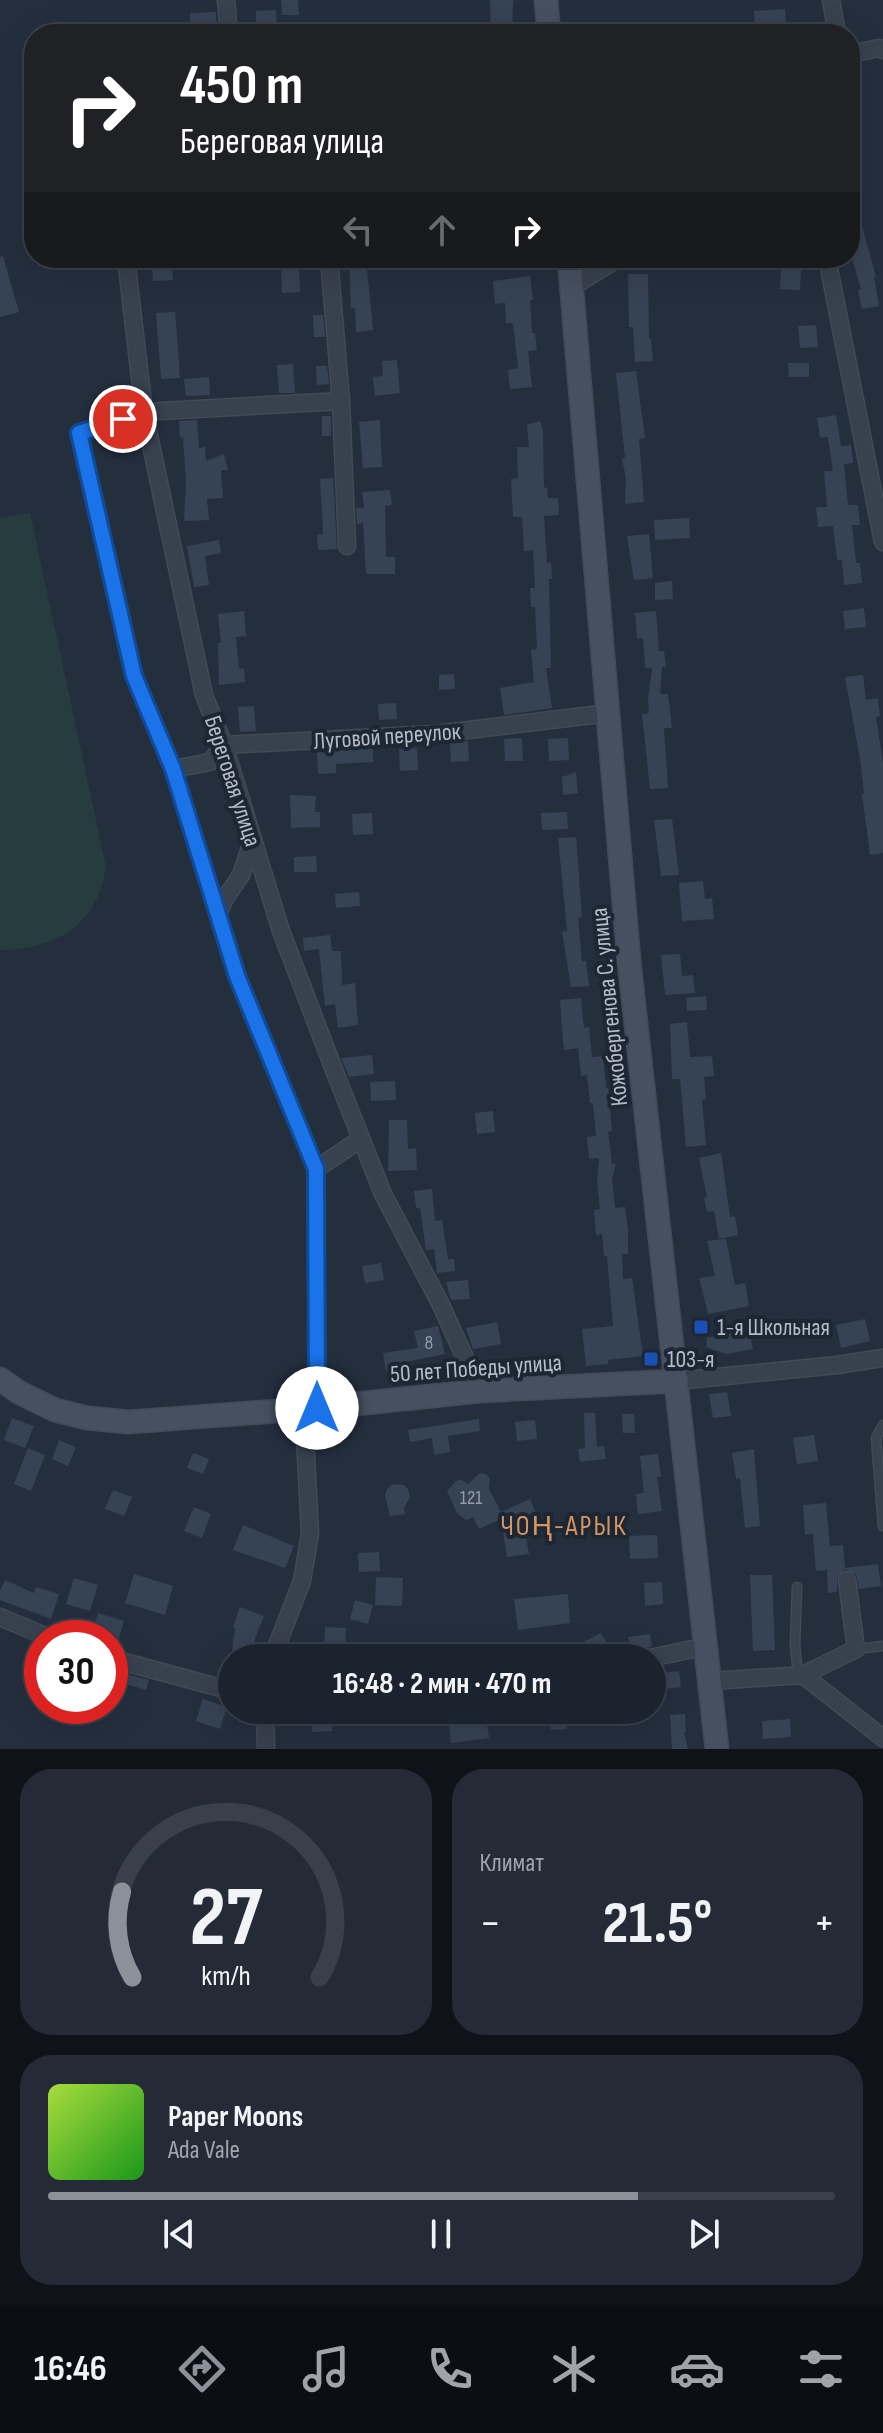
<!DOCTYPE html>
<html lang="ru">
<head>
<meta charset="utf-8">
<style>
  :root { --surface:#1b232e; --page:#242b36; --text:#f1f3f6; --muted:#a0a4aa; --line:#39404a; --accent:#8c9099 }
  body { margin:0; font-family:"Sofia Sans Condensed",sans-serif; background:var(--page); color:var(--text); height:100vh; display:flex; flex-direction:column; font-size:30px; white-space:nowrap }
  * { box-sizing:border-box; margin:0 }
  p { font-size:26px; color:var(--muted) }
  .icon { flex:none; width:44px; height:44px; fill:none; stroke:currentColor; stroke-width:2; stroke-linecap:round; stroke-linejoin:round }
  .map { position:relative; height:1749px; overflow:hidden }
  .details { display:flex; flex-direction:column; gap:20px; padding:20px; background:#0f1319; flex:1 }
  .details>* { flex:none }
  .top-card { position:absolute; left:24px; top:24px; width:836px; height:244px; border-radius:32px; box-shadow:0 8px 32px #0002,0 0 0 2px var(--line); background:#202124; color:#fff; overflow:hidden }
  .speed { position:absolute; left:24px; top:1620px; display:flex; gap:16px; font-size:40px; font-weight:700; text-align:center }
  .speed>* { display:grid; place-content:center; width:104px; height:104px; border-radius:50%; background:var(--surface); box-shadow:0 8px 32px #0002,0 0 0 2px var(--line); line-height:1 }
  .speed .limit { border:12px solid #d22; background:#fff; color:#111 }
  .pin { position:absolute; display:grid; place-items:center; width:68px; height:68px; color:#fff; margin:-34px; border:4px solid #fff; border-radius:50%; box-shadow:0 2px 8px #0007 }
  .me { position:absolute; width:88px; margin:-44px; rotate:0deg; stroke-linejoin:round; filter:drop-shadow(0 0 6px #0008) }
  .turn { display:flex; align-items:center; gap:28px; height:168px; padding:0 24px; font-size:36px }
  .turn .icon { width:104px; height:104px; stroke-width:2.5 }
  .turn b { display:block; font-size:56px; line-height:68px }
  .lanes { display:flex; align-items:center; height:76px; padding:0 24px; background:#0003; justify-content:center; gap:40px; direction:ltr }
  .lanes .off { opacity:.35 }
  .big { font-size:60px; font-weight:700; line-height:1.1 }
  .details .card { flex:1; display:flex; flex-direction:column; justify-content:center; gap:12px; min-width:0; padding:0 28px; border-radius:32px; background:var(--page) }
  .details .dial { align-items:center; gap:0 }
  .dial svg { height:208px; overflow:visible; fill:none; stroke:var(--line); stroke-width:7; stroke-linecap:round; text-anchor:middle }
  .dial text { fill:var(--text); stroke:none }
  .song { display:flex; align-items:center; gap:24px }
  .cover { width:96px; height:96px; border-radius:12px; background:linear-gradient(135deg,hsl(80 70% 55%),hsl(120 70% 35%)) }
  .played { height:8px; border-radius:4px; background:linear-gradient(90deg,var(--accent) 75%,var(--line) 75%) }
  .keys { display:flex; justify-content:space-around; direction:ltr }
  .heat { display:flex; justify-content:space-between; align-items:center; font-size:44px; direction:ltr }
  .details .tiles { flex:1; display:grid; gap:20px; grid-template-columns:1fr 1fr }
  .card:last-child { grid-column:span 2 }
  .trip { position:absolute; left:218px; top:1644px; width:448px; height:80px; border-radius:40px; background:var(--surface); box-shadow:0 8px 32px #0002,0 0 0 2px var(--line); font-weight:700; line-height:80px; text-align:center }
  .dock { display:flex; height:128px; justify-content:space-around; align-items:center; background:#0b0e12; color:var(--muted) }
  .dock .icon { width:56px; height:56px }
  .dock .current { color:var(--accent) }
  .dock b { font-size:36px; color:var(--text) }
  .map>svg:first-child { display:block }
</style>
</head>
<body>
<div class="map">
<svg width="883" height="1749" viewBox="0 0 883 1749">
  <rect width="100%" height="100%" fill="#242f3e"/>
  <path fill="#263c3f" d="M30,513L106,867C98,924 56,950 0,950V518Z"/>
  <g fill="#364354">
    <polygon points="281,0 298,0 299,15 282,15"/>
    <polygon points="490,0 513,0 512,34 491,34"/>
    <polygon points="785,9 786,27 755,29 754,11"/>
    <polygon points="276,10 277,27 256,28 256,11"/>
    <polygon points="216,12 217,31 190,32 190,13"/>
    <polygon points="861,223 876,277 874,277 879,306 862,309 858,290 861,289 850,252 850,225"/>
    <polygon points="3,256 19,312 0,317 0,257"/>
    <polygon points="366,258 373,330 356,332 355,308 351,308 349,259"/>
    <polygon points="172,264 173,280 153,281 152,266"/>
    <polygon points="781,267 801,268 800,290 780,289"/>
    <polygon points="299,268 300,292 282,293 281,269"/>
    <polygon points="628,274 648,274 649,339 651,339 653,361 635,362 633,327 629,327"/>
    <polygon points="530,276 533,300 530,300 532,333 535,333 537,350 528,351 532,387 510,389 508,370 518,368 513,323 506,323 505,303 495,304 493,281"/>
    <polygon points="175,312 180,378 161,379 156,313"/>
    <polygon points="313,315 323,315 325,337 314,337"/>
    <polygon points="816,325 818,347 800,348 798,326"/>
    <polygon points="397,360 400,393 375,396 373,377 383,376 382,361"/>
    <polygon points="788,363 809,363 809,377 789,377"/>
    <polygon points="293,364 295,393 279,393 277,365"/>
    <polygon points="316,366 327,366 329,384 317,385"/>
    <polygon points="636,371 645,438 639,439 644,502 625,504 626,479 622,458 625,458 616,373"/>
    <polygon points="209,377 210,395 186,396 184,379"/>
    <polygon points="836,415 841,446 851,445 853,463 844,464 848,505 858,505 860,525 852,525 856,563 860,563 862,583 844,585 842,560 837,560 833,526 818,527 816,507 827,507 824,471 833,471 828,437 820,438 817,418"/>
    <rect x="322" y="416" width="9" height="20"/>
    <polygon points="197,420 199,448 205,447 206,461 224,454 228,470 221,470 223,498 207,499 209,520 184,521 186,483 183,437 180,438 179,421"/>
    <polygon points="380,420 382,467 363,468 359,422"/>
    <polygon points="540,421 543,430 544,488 547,487 548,498 558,498 559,515 544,516 547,563 551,562 552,579 549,579 551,668 546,668 552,708 504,715 500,688 534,682 531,650 537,649 535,607 531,607 530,588 535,588 533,550 524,551 522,517 513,517 511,479 518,478 517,447 529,447 527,425"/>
    <polygon points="333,478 337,549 318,550 317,535 323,534 320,479"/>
    <polygon points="390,490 392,505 385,506 386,557 395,557 395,574 366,574 363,523 357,524 356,508 364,508 362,492"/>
    <polygon points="689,518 690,538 655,540 654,520"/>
    <polygon points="649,534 653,578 634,580 627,536"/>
    <polygon points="219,540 221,553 205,556 209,585 194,587 187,546"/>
    <polygon points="672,581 673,599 655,600 655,583"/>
    <polygon points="864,608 866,627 845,629 843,611"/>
    <polygon points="244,611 246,636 236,637 239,669 244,668 245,682 219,685 218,643 221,643 218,614"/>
    <polygon points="656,611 659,651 664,651 666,667 662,667 660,694 668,694 672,728 664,728 668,788 650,789 642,714 649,713 648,698 652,668 645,668 643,638 637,639 635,613"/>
    <polygon points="454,674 455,689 439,690 439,675"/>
    <polygon points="863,675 866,700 878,698 880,716 876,717 883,763 883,853 870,855 862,794 864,793 860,759 845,677"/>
    <polygon points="396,703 397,719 379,720 378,704"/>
    <polygon points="254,706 256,731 240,732 238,707"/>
    <polygon points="522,738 523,761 505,761 504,739"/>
    <polygon points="568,738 569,760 549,761 548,739"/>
    <polygon points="468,741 469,761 451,762 450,743"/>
    <polygon points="373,748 373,762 336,764 336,773 318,774 317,752"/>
    <polygon points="417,748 418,770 400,771 399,749"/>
    <polygon points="576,772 578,793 563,795 562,777"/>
    <polygon points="290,795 316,796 315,812 320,812 320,827 291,828"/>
    <polygon points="567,812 568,829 542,830 541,813"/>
    <polygon points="372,813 373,834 353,835 352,814"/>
    <polygon points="672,819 679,875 661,876 654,820"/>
    <polygon points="576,837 582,917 578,918 582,961 586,961 589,986 571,987 562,932 567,931 558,838"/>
    <polygon points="316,856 317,872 294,872 294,857"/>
    <polygon points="703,881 705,899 712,898 714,919 682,921 679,883"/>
    <polygon points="359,892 360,906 336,908 335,894"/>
    <polygon points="330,935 332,951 341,951 342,985 355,983 358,1025 338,1028 335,1004 325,1006 319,949 304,951 303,938"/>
    <polygon points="680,954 682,976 693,975 695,993 665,995 661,955"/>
    <polygon points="706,996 707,1010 687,1011 686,998"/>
    <polygon points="581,998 584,1028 589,1027 592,1057 603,1056 606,1088 608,1088 612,1131 608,1132 612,1164 616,1163 612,1179 615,1208 625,1207 628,1231 628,1254 622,1254 623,1279 632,1278 643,1356 608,1360 608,1364 586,1366 582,1329 613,1326 607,1256 604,1256 602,1234 596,1235 594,1210 600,1209 597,1181 599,1158 589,1159 587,1137 596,1136 593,1103 590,1103 587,1075 581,1076 578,1048 564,1050 562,1030 560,1000"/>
    <polygon points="687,1022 690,1057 712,1056 714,1076 704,1077 706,1099 702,1100 706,1145 686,1147 680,1079 672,1079 670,1024"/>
    <polygon points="372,1055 374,1074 349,1077 341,1058"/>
    <polygon points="395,1081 396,1100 371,1101 370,1082"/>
    <polygon points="493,1111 495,1132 477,1134 475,1113"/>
    <polygon points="389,1120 407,1120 408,1149 416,1148 417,1170 388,1171"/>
    <polygon points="721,1153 730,1217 735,1216 738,1235 719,1239 714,1211 707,1212 704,1198 707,1197 699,1158"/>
    <polygon points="432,1189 435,1221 442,1220 448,1259 454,1259 455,1271 437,1273 434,1249 426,1250 420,1208 416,1208 414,1191"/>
    <polygon points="726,1239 735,1285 745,1283 749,1306 708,1314 699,1278 715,1276 707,1241"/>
    <polygon points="381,1263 384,1280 365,1283 362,1266"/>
    <polygon points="468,1280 470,1299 451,1300 446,1282"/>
    <polygon points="865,1319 870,1341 841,1348 836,1325"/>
    <polygon points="497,1322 501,1344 473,1349 466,1328"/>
    <polygon points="438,1326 445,1354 405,1362 406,1369 386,1372 383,1353 418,1348 414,1331"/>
    <polygon points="749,1329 753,1349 726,1354 706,1347 707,1338"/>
    <polygon points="727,1392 731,1416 713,1418 709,1394"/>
    <polygon points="584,1413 595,1413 597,1447 604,1446 606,1459 580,1462 578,1449 585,1448"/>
    <polygon points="622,1414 634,1414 635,1433 623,1433"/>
    <polygon points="12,1418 34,1426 25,1448 4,1440"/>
    <polygon points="479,1419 480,1431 448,1436 450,1452 434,1455 432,1438 410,1442 408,1430"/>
    <polygon points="535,1420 537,1439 517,1441 515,1422"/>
    <polygon points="814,1435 818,1461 797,1464 793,1438"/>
    <polygon points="59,1440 76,1447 68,1466 52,1459"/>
    <polygon points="28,1448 45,1455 31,1491 14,1484"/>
    <polygon points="754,1449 760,1526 745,1528 740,1478 736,1479 732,1453"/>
    <polygon points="193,1453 209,1459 203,1474 187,1468"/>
    <polygon points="658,1454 661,1477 657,1477 662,1511 638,1514 636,1494 644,1493 640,1456"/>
    <polygon points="480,1473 486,1474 490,1479 489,1489 501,1512 530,1499 536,1513 523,1519 529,1554 507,1557 501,1519 479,1529 473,1517 466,1520 457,1513 447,1491 456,1481 461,1480 468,1484"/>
    <polygon points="393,1484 404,1485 408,1489 410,1497 404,1508 405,1514 390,1516 385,1496 387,1489"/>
    <polygon points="113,1490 132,1497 124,1516 105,1509"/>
    <polygon points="826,1503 830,1546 843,1545 845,1568 878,1564 881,1586 859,1589 856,1574 845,1569 837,1577 837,1592 828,1593 827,1570 816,1571 813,1534 805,1534 803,1505"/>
    <polygon points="194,1507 211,1514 202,1538 184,1531"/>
    <polygon points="243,1525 294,1546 285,1568 233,1550"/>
    <polygon points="657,1535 658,1558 630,1559 629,1536"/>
    <polygon points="379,1552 380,1571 359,1572 358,1553"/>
    <polygon points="134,1574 173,1586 165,1615 125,1603"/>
    <polygon points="750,1575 772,1575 775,1650 753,1651"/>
    <polygon points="376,1577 403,1578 402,1606 375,1605"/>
    <polygon points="74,1578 98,1585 90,1611 66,1604"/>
    <polygon points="5,1580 34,1593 36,1587 59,1594 51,1619 0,1600 0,1591"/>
    <polygon points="662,1582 663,1604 645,1606 644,1583"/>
    <polygon points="568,1594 570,1623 518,1630 514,1599"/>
    <polygon points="355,1600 373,1605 368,1624 350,1619"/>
    <polygon points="240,1607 264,1616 255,1638 252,1658 231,1658 235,1628 233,1627"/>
    <polygon points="98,1613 124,1621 118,1642 110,1638 91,1635"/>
    <polygon points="325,1627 346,1628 345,1647 324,1647"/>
    <polygon points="601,1633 615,1658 583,1658 576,1646"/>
    <polygon points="650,1634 652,1646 642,1650 639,1658 632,1658 628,1637"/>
    <polygon points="528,1643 528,1658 504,1658 504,1644"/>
    <polygon points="679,1671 681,1687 657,1690 655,1674"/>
    <polygon points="126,1674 149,1680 146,1690 123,1683"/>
    <polygon points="203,1699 227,1707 220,1729 196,1721"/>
    <polygon points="317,1710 331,1710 332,1731 312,1732 312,1717 318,1717"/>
    <polygon points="447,1710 485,1710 489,1738 451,1743"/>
    <polygon points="549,1710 565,1710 567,1729 551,1730"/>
    <polygon points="685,1714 686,1732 684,1732 688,1749 672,1749 670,1715"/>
    <polygon points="790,1719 791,1737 763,1739 762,1721"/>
  </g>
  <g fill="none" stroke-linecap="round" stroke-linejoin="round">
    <defs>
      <g id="lane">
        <polyline points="883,1425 876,1438 883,1526"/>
        <polyline points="797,1587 795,1645 798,1675"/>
        <polyline points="856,1649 883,1646"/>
      </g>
      <g id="street">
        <polyline points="226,0 229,34"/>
        <polyline points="831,0 837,34"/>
        <polyline points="850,54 879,48 883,50"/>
        <polyline points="126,258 144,412 204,695 224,745 281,931 336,1075 383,1194 440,1303 480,1391"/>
        <polyline points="329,258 341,401 347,546"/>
        <polyline points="827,258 883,542"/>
        <polyline points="572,287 619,258"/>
        <polyline points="173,769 210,762 224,745 436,734 609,713"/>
        <polyline points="218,915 224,900 241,875 253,839"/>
        <polyline points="316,1169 237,976 173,769 134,676 79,433 144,412 341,401"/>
        <polyline points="677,1381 837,1365 883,1358"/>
        <polyline points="0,1617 50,1638"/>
        <polyline points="110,1658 232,1691"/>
        <polyline points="272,1658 302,1581 310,1533 305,1438 317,1408 316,1169 361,1139"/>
        <polyline points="650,1658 707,1646"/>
        <polyline points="803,1675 856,1649 847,1580"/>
        <polyline points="711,1681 803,1675 883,1738"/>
        <polyline points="265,1710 266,1749"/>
      </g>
      <g id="secondary">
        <polyline points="546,0 549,34"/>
        <polyline points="569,258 629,961 717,1749"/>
        <polyline points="0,1379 20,1393 55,1410 87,1418 129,1422 317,1408 480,1391 677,1381"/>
      </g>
    </defs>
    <use href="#lane" stroke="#414a57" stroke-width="11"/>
    <use href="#street" stroke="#414a57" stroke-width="19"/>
    <use href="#secondary" stroke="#414a57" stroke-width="25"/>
    <use href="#lane" stroke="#38414e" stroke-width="8"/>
    <use href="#street" stroke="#38414e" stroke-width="16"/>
    <use href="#secondary" stroke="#465061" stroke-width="22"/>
  </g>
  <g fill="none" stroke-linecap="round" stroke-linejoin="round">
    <defs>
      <polyline id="route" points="123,419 79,433 134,676 173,769 237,976 316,1169 317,1408"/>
    </defs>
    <use href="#route" stroke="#114b97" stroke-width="20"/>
    <use href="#route" stroke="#1a73e8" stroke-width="14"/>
  </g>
  <g fill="#1a4fb4" stroke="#1d2633" stroke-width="3">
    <rect x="693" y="1319" width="16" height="16" rx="4"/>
    <rect x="643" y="1351" width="16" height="16" rx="4"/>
  </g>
  <g text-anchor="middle" stroke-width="8" stroke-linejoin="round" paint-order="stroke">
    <g font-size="20" fill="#929caa">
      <text x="429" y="1349">8</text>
      <text x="471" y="1504">121</text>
    </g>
    <g font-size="24" fill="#b4bcc9" stroke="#1d2633">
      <text transform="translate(387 736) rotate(-4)" y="8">Луговой переулок</text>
      <text transform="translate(233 781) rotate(72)" y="8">Береговая улица</text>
      <text transform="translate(609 1007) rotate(-96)" y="8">Кожобергенова С. улица</text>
      <text transform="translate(476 1368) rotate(-4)" y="8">50 лет Победы улица</text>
    </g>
    <g font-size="24" fill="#b4bcc9" stroke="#1d2633" text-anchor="start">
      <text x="717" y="1335">1-я Школьная</text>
      <text x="667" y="1367">103-я</text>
    </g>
    <g font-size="28" letter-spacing="2" fill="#d59563" stroke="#1d2633">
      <text x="564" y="1535">ЧОҢ-АРЫК</text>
    </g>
  </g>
</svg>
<div class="speed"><div class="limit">30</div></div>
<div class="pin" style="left:123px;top:419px;background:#d93025"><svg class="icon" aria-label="arrive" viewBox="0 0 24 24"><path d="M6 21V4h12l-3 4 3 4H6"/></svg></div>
<svg class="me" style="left:317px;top:1408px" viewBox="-20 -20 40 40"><circle r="19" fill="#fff"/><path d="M0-13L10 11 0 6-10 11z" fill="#1a73e8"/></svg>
<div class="trip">16:48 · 2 мин · 470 m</div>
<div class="top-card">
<div class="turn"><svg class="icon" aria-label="right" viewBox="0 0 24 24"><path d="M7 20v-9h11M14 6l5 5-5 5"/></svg><div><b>450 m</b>Береговая улица</div></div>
<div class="lanes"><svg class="icon off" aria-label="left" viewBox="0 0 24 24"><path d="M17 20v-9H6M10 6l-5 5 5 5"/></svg><svg class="icon off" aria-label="ahead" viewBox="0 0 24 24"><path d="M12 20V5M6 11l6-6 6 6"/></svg><svg class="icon" aria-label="right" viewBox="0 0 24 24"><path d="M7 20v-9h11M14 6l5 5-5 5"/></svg></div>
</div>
</div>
<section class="details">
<div class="tiles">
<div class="card dial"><svg viewBox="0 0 100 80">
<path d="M14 69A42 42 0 1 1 86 69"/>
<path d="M14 69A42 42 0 0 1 10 36" stroke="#8c9099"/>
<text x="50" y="56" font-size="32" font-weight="700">27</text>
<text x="50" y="72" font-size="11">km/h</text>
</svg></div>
<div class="card"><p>Климат</p>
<div class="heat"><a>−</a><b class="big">21.5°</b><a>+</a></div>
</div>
<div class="card">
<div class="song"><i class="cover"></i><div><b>Paper Moons</b><p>Ada Vale</p></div></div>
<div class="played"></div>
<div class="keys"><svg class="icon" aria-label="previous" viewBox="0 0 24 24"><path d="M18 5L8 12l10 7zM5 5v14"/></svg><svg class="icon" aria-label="pause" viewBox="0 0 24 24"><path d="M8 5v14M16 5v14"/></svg><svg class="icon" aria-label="next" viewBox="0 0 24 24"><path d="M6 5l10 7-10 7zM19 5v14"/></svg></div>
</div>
</div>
</section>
<nav class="dock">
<b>16:46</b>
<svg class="icon current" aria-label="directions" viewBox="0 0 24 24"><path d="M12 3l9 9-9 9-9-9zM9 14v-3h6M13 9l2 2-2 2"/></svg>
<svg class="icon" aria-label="music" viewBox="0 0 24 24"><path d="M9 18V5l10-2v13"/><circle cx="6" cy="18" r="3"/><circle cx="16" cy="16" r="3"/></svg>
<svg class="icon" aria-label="phone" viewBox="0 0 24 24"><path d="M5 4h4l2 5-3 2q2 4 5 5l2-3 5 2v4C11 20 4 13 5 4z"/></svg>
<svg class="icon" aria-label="climate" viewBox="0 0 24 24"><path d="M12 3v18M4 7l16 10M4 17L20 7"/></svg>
<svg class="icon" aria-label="car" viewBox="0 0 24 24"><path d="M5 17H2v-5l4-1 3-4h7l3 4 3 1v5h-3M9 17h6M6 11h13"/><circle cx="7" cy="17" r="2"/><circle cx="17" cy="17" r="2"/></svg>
<svg class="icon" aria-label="filters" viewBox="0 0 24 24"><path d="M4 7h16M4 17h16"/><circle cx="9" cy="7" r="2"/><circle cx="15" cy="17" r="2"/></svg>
</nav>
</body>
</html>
